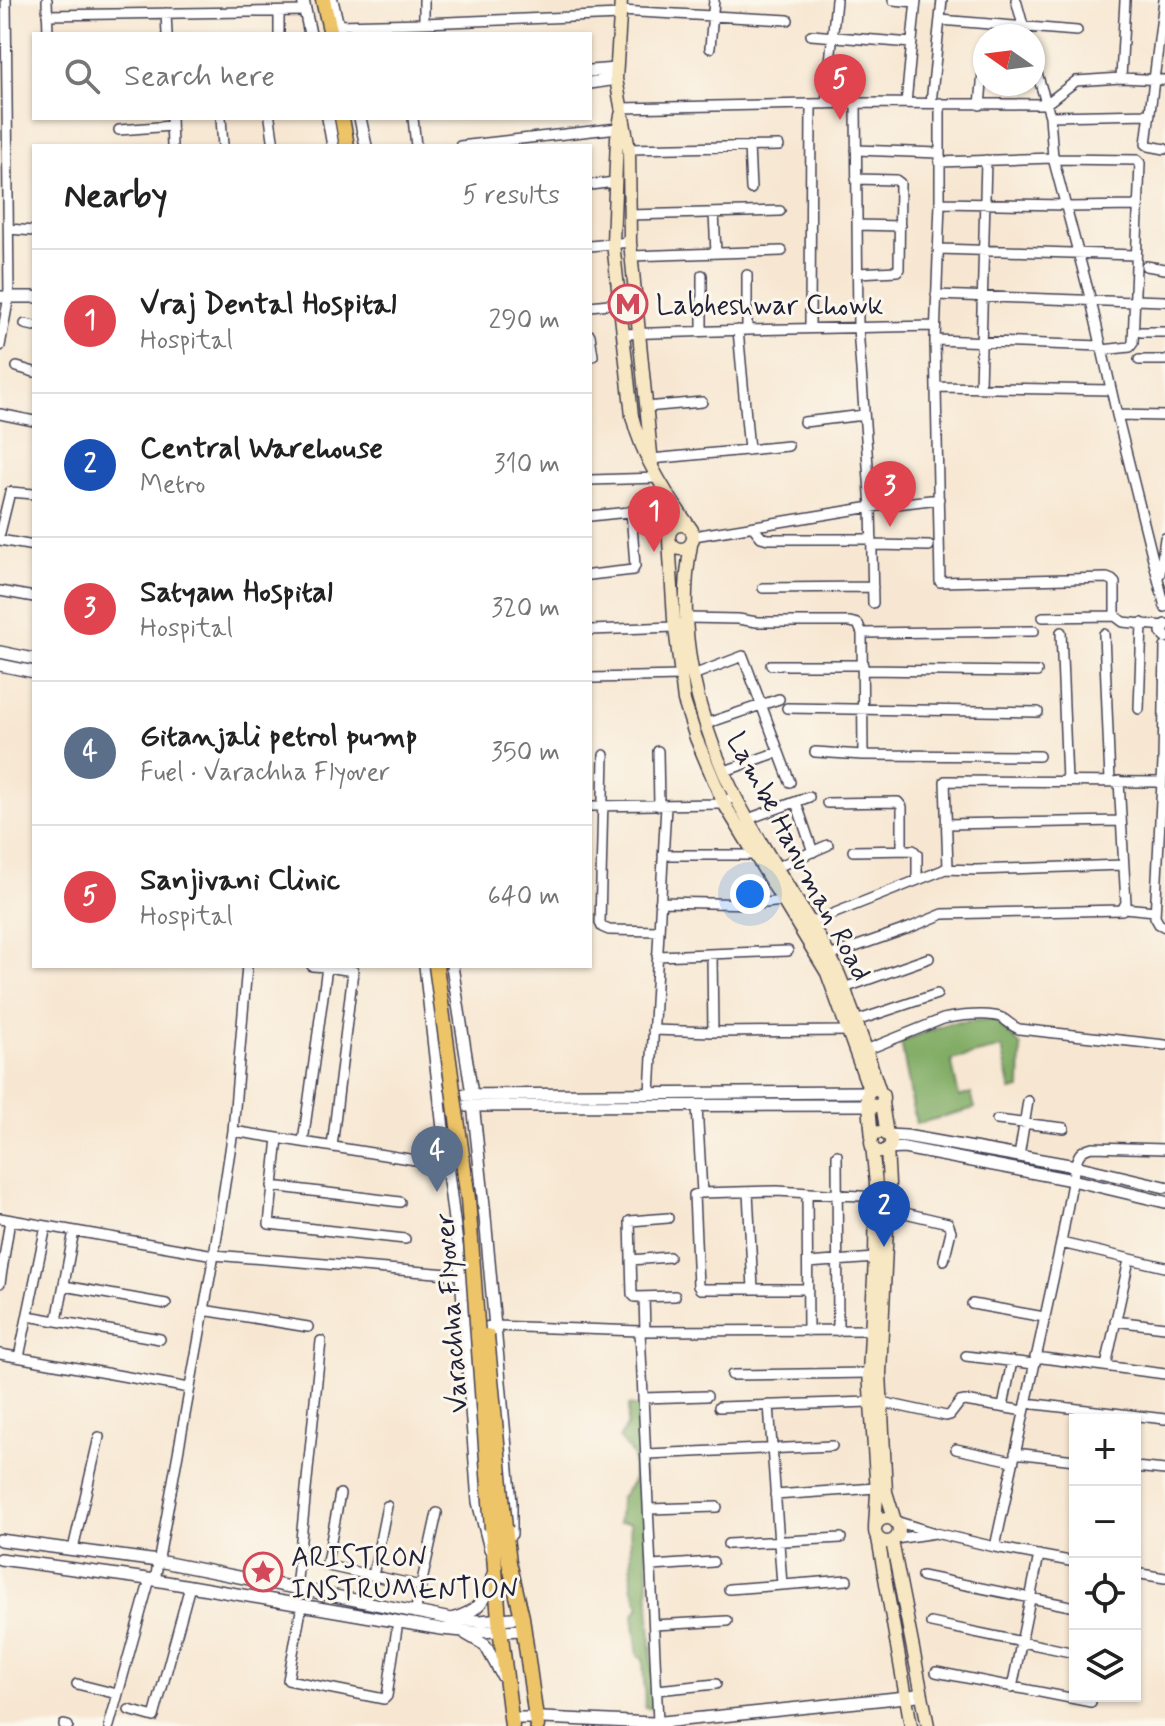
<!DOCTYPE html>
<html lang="en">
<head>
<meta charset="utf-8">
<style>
	:root { --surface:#fff; --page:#f2f2f2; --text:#222; --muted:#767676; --line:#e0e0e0; --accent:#d93025 }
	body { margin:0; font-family:Mynerve,sans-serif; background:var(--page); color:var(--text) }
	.controls { position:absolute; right:24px; bottom:24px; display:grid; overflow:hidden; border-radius:0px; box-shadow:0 2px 6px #0004 }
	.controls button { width:72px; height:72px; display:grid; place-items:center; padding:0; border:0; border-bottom:2px solid var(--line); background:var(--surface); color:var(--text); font:40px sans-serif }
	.compass { position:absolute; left:973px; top:24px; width:72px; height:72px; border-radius:50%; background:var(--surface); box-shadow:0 2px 6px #0004; rotate:284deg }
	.you { position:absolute; left:750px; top:894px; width:28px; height:28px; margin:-20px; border:6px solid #fff; border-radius:50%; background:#1a73e8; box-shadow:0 0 0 12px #1a73e833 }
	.badge { display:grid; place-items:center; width:52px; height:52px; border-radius:50%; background:var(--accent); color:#fff; font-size:26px; font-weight:700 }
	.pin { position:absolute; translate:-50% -66px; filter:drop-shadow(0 2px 4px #0008) }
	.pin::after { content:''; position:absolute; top:42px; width:28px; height:24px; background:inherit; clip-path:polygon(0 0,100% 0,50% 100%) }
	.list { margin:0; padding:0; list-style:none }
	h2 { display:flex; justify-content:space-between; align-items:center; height:104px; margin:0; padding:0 32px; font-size:34px }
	h2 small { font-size:26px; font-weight:400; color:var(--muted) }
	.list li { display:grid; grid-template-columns:52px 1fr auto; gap:24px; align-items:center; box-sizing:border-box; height:144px; padding:0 32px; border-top:2px solid var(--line) }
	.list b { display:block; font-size:30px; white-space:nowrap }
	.list p { margin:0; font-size:26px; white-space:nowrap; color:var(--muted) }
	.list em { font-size:26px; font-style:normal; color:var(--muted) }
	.icon { flex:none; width:44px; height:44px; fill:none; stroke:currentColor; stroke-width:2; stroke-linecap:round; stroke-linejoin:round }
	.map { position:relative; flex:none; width:1165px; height:1726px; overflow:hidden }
	.search { position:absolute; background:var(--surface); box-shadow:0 2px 6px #0004; left:32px; top:32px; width:560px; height:88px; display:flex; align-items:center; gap:20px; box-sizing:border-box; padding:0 28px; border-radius:0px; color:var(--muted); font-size:30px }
	.panel { position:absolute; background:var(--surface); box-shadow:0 2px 6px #0004; left:32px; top:144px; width:560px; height:824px; border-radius:0px }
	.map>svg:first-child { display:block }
	.forest { fill:#82ad66; stroke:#526850; stroke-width:2 }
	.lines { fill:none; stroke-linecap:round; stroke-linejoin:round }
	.minor-casing { stroke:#424052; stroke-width:12 }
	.tertiary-casing { stroke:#424052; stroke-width:14 }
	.secondary-casing { stroke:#424052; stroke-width:15 }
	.primary-casing { stroke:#424052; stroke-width:17 }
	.minor { stroke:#fff; stroke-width:9 }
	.tertiary { stroke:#fff; stroke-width:11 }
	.secondary { stroke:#f8e7c3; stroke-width:12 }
	.primary { stroke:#eec469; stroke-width:14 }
	.primary-bridge-casing { stroke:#424052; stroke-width:17; stroke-linecap:butt }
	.primary-bridge { stroke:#eec469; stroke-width:14 }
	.labels { text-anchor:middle; stroke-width:6; stroke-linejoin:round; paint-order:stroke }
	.poi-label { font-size:28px; fill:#22223b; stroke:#fbf7ec; text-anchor:start }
	.street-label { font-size:28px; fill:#22223b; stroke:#fbf7ec }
</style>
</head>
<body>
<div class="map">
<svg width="1165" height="1726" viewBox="0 0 1165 1726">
	<rect width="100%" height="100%" fill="#fbf7ec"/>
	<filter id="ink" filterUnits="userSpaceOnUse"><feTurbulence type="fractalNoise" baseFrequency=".0125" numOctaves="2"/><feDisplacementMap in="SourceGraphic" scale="16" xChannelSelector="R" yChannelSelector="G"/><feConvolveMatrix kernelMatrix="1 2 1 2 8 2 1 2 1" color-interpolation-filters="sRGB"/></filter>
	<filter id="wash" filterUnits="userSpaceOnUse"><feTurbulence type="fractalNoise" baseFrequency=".006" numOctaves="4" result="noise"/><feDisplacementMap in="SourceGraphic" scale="32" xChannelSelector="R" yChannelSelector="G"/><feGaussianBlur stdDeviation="1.8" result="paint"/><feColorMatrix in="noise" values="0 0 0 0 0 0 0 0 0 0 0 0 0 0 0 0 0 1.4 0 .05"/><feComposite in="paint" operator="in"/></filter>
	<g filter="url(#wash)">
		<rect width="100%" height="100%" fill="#f7e7d2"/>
		<path class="forest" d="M993,1019L1021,1046L1020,1089L1011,1091L1002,1048L951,1060L959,1097L971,1093L975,1108L916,1124L901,1042L949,1023Z
			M629,1405L640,1407L654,1708H645L643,1658L638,1656L633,1615L640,1607L632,1587L630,1523H619L620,1498L633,1482V1456L619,1438L627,1426Z"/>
	</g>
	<g filter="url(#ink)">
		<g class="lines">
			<g class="minor-casing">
				<path id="minor" d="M47,0L48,34
					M893,0L916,2
					M1016,0L1026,36
					M1164,0L1146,144L1149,146L1165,149
					M620,11L788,20
					M166,13L167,34
					M47,15L306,11
					M940,20L1077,31
					M424,23V0
					M338,25L424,23L620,15
					M279,34V12
					M811,35L912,43
					M710,48L714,0
					M1033,60L1050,116L1053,158L1091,301L1117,415L1165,607
					M1121,78L1125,0
					M856,103L858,328L871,507L873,603
					M906,103L916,0
					M931,103L942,0
					M940,103V203L935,340L940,582L1107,578L1112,580L1115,583V616L1123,622L1164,626
					M826,104L836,0
					M980,105L985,51
					M622,108L856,103L1046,104L1076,81L1121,78L1165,80
					M1050,116L1150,114
					M171,118L172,146
					M221,118L223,146
					M270,118L274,146
					M413,118L416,146
					M119,130L171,126
					M460,146L618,128
					M749,146L751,189
					M629,149L779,146
					M856,150L939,153
					M1054,159L1137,160L1140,163L1133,343L1130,347L1102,350
					M939,162L1053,158
					M856,179L896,180L900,183L899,269L897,271L857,273
					M590,185L615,182
					M940,203L1066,205
					M1067,207L1138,206
					M714,213L716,253
					M629,215L780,211
					M857,225L900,226
					M9,229L34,231
					M590,246L630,242
					M939,249L1135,255
					M631,256L782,251
					M1146,266L1165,269
					M702,275V331
					M936,295L1134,302
					M1134,300L1165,301
					M590,306L618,303
					M25,324L34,326
					M810,328L811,104
					M738,330L749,450
					M747,330V275
					M1141,332H1165
					M622,334L747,330L935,326
					M590,335L593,356
					M935,340L1101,346
					M0,346L9,296L6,0
					M1139,360H1165
					M17,367L34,372
					M936,387L1111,390
					M980,387L986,160
					M646,407L702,402
					M0,414L34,421
					M1117,415L1165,416
					M804,422L864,415
					M651,459L788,446
					M590,480L659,478
					M590,516L667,508
					M753,527L761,537L768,539H872
					M0,533L10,492L34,494
					M694,536L871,507L939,499
					M0,540L34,546
					M872,545L929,546
					M1160,574L1165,538
					M590,575L633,570L635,566L631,511
					M763,588L873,587
					M0,591L34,597
					M1043,617L1115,616
					M687,618L738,619L757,622H850L858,624L862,633L863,755
					M590,630L675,627
					M1061,632L1067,781
					M862,633L1034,631
					M1104,634L1110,781
					M1165,647L1163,762L1155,917L1159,924L1165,927
					M771,665H863
					M863,670L1037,672
					M693,675L743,656L790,782
					M590,678L681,676
					M787,708L1038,712
					M1139,709L1142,623
					M705,724L779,699
					M658,751L659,806
					M815,752L863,755L1039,756
					M604,755L600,923L602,927L609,930L659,931
					M725,771L778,752
					M796,802L813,852
					M827,803L898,802L902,807V850
					M590,806L720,804L735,796
					M748,819L809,797
					M946,824L1121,821
					M853,851L913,850L917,854V880
					M663,855H755
					M777,867L828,845
					M944,869L976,870L1123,865
					M660,902L757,904L782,901
					M1124,908L1155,911
					M810,923L948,868L945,781L1161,782
					M712,954L713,1032
					M657,956L788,951
					M829,956L909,928L943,914L1122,910L1126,903L1119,781
					M327,967L353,971L332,1147
					M844,988L929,958
					M856,1021L937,994
					M653,1030L713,1032L852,1031
					M866,1050L943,1019C956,1016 990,1012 1002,1018C1009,1022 1011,1026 1019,1029L1165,1045
					M650,1093L666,806
					M697,1106L702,1193
					M997,1120L1064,1128
					M233,1131L447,1165
					M278,1138L269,1224L405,1239
					M303,1142L327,967L312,966
					M837,1155L838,1331
					M1019,1156L1028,1101
					M272,1186L400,1202
					M748,1192L753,1289
					M807,1193L808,1331
					M888,1209L948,1223L951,1231L944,1260
					M0,1218L214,1255L461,1275
					M668,1218L630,1221L632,1294L635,1297L675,1296
					M1061,1243L1165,1267
					M631,1260L669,1257
					M808,1263L875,1258
					M0,1283L10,1220
					M64,1286L166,1304
					M808,1289H700L698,1286L694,1195L700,1193L777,1191L876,1197
					M644,1297L645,1331
					M972,1304L1044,1317
					M203,1310L308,1327
					M28,1316L160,1339
					M57,1321L74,1231
					M1115,1321L1165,1327
					M473,1328L494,1326L640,1331L874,1330
					M640,1331L658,1722
					M0,1354L189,1388
					M966,1356L1034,1364
					M19,1357L46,1226
					M1035,1357L1165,1374
					M1106,1366L1129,1260
					M732,1375L869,1373
					M643,1398L707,1396
					M881,1402L946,1416L950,1415L960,1402L965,1401L1024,1411
					M1026,1403L1165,1419
					M769,1405L782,1585
					M719,1407L870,1402
					M1003,1407L1012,1361
					M956,1449L1013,1461
					M1015,1453L1075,1460
					M647,1454L832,1446
					M1135,1467L1165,1470
					M340,1494L327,1562L328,1566L421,1586
					M775,1495L876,1488
					M649,1509L717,1507
					M935,1533L995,1547L1075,1562
					M895,1539L935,1533L895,1521
					M728,1544L841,1538
					M995,1547L1061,1243L1075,1166C1078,1155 1080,1150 1092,1147L1165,1149
					M73,1549L99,1437
					M652,1566L713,1562
					M1135,1573L1165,1578
					M373,1576L387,1506
					M922,1576L1075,1607
					M155,1580L214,1255L233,1131L247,966
					M296,1589L321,1341
					M729,1589L847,1580
					M302,1605L288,1680L384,1699L387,1696L398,1621
					M415,1613L437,1513
					M931,1623L1075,1653
					M654,1625L727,1621
					M936,1672L1091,1702
					M77,1684L117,1694
					M1012,1688L1039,1555
					M657,1690L716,1684
					M129,1710L154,1717L190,1586
					M64,1725L68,1726
					M109,1726L150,1579"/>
			</g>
			<g class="tertiary-casing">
				<path id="tertiary" d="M303,0L310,34
					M332,0L340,34
					M590,71L616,69
					M590,83L616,79
					M328,118L333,146
					M360,118L366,146
					M0,297H34
					M1165,625L1162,632L1165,637
					M0,652L34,659
					M0,665L34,672
					M425,966L447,1165L461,1275L478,1502L490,1549
					M452,966L472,1094L484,1206L511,1503V1534
					M448,1095L870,1092
					M466,1106L869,1105
					M887,1135L906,1136L1075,1166L1165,1187
					M887,1149L904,1148L1072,1180L1165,1202
					M0,1540L158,1561L451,1619L480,1621L522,1617
					M0,1559L155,1580L441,1629L475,1632L524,1630
					M451,1619C479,1612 486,1600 493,1574
					M466,1634L485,1645L503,1677
					M511,1718H543L653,1723L906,1697L921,1694"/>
			</g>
			<g class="secondary-casing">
				<path id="secondary" d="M621,0L616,79L629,149L630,242L652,464
					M621,115L617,137L613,243L632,416C642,457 667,496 692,530
					M667,495L669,536
					M669 537a12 12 0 1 1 24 0a12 12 0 1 1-24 0Z
					M669,540L674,619L681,676L684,701L696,738L723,802L827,973L870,1092
					M691,545C675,632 697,720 736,798C766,856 805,909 835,966C841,978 846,992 850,1005C861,1034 871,1063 880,1092
					M867 1098a8 8 0 1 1 16 0a8 8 0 1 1-16 0Z
					M882,1103L887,1135
					M869,1105L872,1139
					M871 1142a10 10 0 1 1 20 0a10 10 0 1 1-20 0Z
					M872,1145L876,1184L875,1258L869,1373L877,1493L875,1527
					M887,1149L889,1183L880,1373L886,1492L895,1521
					M875 1530a12 12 0 1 1 24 0a12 12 0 1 1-24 0Z
					M878,1538L911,1726
					M892,1541L928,1726"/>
			</g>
			<g class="primary-casing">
				<path id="primary" d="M323,0L331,34
					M342,118L347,146
					M505,1528L509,1562L522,1617L537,1726
					M492,1529L499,1620L512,1726"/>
			</g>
			<use href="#minor" class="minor"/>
			<use href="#tertiary" class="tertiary"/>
			<use href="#secondary" class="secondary"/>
			<use href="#primary" class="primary"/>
			<g class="primary-bridge-casing">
				<path id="primary-bridge" d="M436,966L468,1199L492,1529
					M487,1336L505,1528"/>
			</g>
			<use href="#primary-bridge" class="primary-bridge"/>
		</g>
	</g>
	<defs>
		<g id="metro-ring" transform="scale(2)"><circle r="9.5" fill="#fbf7ec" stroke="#d1495b" stroke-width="1.5"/><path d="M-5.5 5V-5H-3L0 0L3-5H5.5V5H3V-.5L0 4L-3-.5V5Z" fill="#d1495b"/></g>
		<g id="sight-ring" transform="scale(2)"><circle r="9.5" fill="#fbf7ec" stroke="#d1495b" stroke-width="1.5"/><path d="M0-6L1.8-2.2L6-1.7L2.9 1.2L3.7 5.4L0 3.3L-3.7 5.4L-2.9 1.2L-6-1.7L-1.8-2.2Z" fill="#d1495b"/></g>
	</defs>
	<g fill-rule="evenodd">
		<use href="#metro-ring" x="628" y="304"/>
		<use href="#sight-ring" x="263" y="1572"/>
	</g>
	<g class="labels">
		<g class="poi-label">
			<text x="656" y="314">Labheshwar Chowk</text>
			<text x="291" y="1566">ARISTRON<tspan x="291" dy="32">INSTRUMENTION</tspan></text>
		</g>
		<g class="street-label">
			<text transform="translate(800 856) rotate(62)" y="10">Lambe Hanuman Road</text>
			<text transform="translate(450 1313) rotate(-94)" y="10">Varachha Flyover</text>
		</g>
	</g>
</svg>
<div class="controls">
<button>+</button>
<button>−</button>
<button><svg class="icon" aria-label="locate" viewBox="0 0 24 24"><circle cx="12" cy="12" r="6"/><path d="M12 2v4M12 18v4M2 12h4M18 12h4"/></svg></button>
<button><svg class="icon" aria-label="layers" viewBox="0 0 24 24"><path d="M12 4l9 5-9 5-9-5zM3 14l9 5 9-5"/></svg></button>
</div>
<svg class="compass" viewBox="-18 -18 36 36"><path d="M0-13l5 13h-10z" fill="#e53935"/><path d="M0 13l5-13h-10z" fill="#767676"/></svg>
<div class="you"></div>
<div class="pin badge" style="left:654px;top:552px;background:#e0444e">1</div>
<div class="pin badge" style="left:884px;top:1247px;background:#1a4fb4">2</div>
<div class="pin badge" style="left:890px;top:527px;background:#e0444e">3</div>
<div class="pin badge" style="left:437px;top:1192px;background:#5c6f8a">4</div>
<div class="pin badge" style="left:840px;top:120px;background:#e0444e">5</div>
<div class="search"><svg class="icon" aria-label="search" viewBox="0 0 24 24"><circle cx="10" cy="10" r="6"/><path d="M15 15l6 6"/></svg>Search here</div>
<section class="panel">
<h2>Nearby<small>5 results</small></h2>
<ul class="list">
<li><span class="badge" style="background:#e0444e">1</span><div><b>Vraj Dental Hospital</b><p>Hospital</p></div><em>290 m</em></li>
<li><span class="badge" style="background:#1a4fb4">2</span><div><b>Central Warehouse</b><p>Metro</p></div><em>310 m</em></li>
<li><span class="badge" style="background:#e0444e">3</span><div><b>Satyam Hospital</b><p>Hospital</p></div><em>320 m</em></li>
<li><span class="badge" style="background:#5c6f8a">4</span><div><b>Gitanjali petrol pump</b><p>Fuel · Varachha Flyover</p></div><em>350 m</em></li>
<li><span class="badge" style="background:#e0444e">5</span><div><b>Sanjivani Clinic</b><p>Hospital</p></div><em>640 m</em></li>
</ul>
</section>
</div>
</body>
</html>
